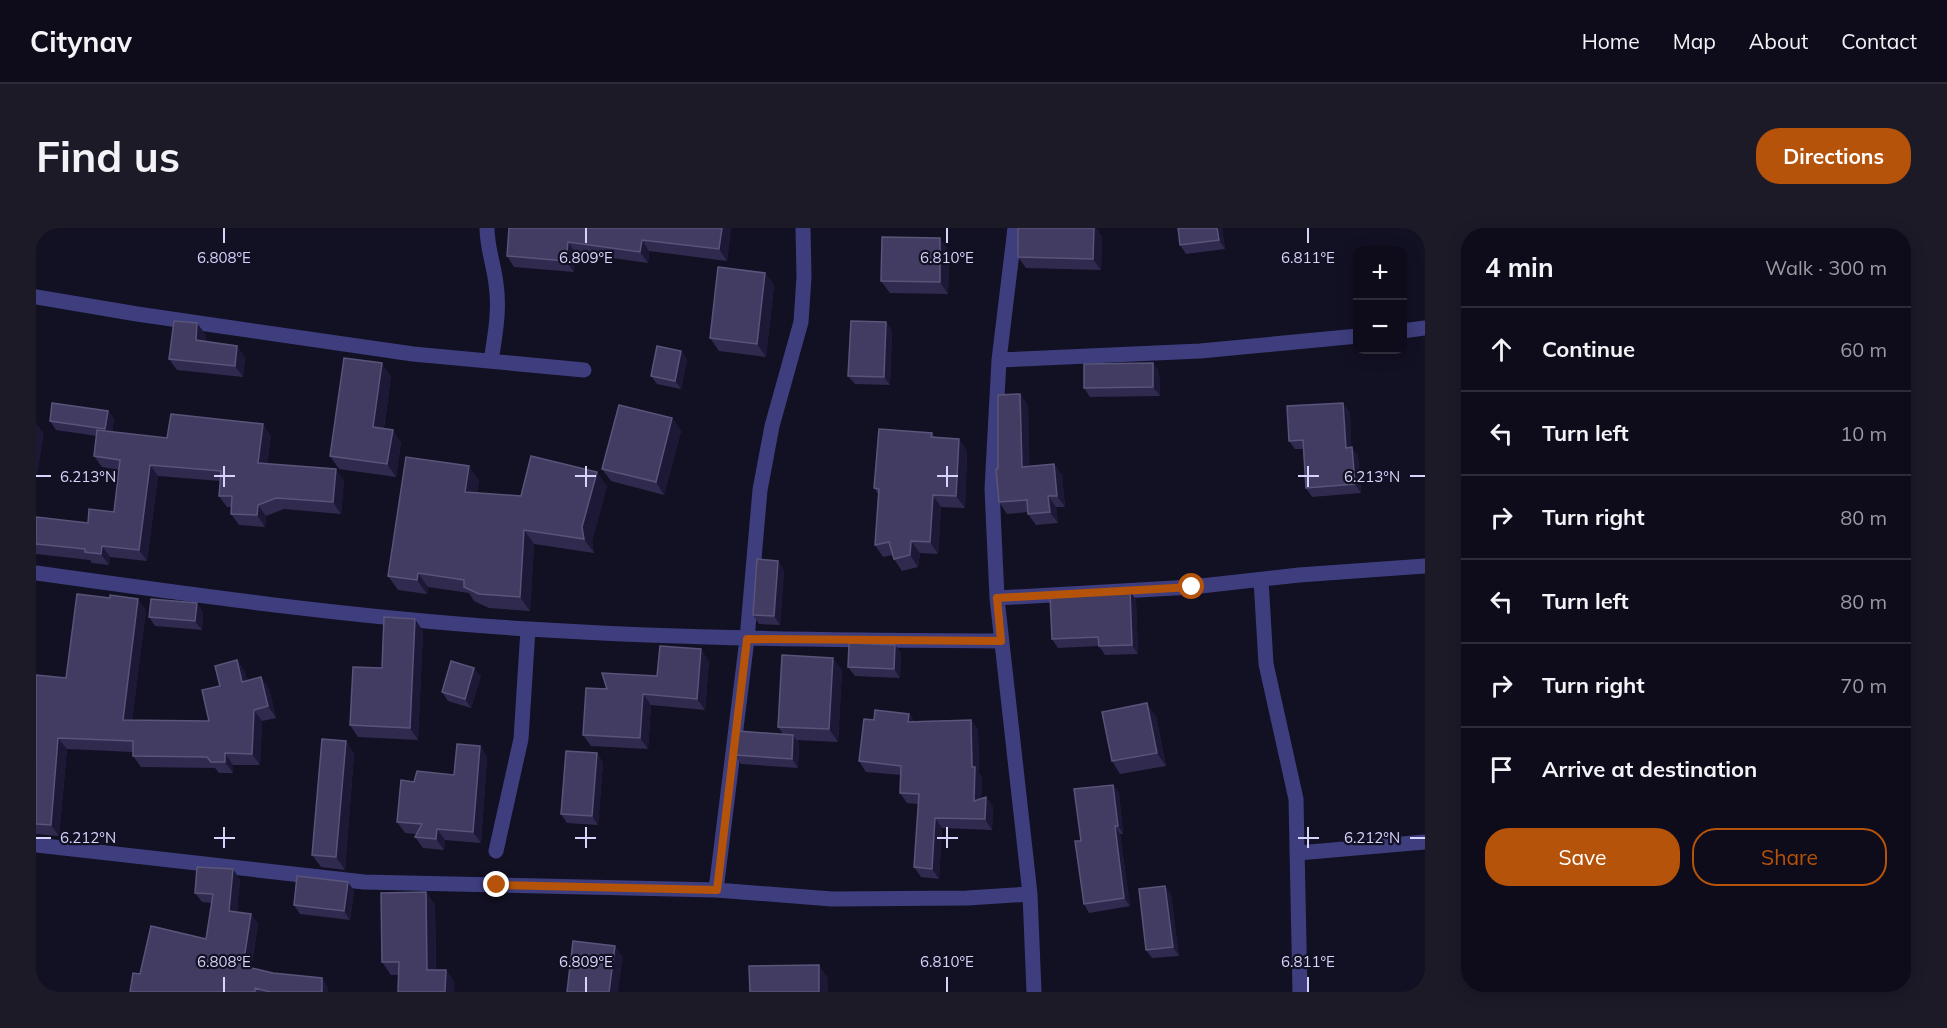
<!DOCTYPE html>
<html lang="en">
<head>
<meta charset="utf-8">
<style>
	:root { --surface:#0e0c1a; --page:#1c1a27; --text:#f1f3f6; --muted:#9b9ba2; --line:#2e2c39; --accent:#b45309 }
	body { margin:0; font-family:Mulish,sans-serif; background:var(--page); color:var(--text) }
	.controls { position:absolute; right:18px; top:18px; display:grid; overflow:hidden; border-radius:12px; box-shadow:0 3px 15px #0003 }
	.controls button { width:54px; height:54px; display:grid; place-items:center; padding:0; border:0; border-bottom:2px solid var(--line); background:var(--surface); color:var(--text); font:30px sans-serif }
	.stop { position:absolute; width:18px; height:18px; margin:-14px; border:4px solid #b45309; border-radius:50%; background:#fff }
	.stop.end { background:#b45309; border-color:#fff; box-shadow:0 2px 6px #0008 }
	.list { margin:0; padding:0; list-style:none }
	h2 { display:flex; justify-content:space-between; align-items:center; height:78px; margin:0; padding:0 24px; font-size:26px }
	h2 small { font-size:20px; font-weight:400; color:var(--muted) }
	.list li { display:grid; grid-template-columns:39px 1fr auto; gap:18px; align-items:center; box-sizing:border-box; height:84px; padding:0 24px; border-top:2px solid var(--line) }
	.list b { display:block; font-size:22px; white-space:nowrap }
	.list em { font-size:20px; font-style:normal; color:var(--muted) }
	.actions { display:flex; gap:12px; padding:18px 24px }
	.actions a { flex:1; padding:14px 0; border:2px solid var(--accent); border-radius:24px; text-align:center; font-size:21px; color:var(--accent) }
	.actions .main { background:var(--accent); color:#fff }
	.icon { flex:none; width:33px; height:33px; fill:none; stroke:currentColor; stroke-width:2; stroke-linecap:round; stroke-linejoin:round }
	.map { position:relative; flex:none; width:1389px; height:764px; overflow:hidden; border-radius:24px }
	header { display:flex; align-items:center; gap:36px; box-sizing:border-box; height:84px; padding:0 30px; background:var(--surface); border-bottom:2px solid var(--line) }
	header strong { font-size:28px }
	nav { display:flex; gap:33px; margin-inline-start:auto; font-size:21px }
	.intro { display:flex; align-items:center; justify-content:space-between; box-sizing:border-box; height:144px; padding:0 36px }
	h1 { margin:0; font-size:42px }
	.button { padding:15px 27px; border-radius:24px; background:var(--accent); color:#fff; font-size:21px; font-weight:700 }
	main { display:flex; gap:36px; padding:0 36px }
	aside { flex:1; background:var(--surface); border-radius:24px; box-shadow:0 3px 15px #0003 }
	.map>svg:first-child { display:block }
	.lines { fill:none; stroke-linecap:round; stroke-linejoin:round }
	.minor { stroke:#3e3e7e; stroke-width:15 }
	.wall { fill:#302a4f }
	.shaded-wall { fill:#1c1836 }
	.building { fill:#423c62; stroke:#59547a; stroke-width:1.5 }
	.route { stroke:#b45309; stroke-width:8 }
	.ticks { fill:none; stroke:#d7d4fc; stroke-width:2 }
	.ticks-label { font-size:15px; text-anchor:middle; fill:#d7d4fc; stroke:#121023; stroke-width:4.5; stroke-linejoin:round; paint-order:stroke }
</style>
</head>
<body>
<header>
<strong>Citynav</strong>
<nav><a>Home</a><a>Map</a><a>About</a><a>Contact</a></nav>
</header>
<div class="intro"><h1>Find us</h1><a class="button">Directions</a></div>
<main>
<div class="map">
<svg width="1389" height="764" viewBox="0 0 1389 764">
	<rect width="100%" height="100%" fill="#121023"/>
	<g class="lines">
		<path class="minor" d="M451,0C451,20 458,37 460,56C464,81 459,108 455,133
			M979,0L963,132L956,261L961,370L994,666L998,764
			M0,69L101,86L377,126L548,142
			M1366,103L1389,100
			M963,132L1164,123L1322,108
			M0,345C164,368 328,391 493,401C650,411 807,412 965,413
			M1225,352L1230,436L1260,571L1264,764
			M961,370L1156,359L1263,347L1389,338
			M0,617L328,654L680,662L796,671L931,670L994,666
			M460,623L485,511L492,401
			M1262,625L1389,614
			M680,662L711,411L724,262L736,198L765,94L768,49L767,0"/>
	</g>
	<path class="wall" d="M473,0H695L691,33L613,23L612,35L540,25L538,44L478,39L471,28Z
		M982,0H1060L1066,9L1065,42L990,40L982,29Z
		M1142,0H1186L1189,21L1150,26L1144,17Z
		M913,23L912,66L854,65L845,53Z
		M729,45L738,57L730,129L683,123L674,110Z
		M850,94L856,103L854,157L819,156L812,148Z
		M170,107L169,113L201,118L209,130L207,149L141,142L133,131Z
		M645,123L651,131L645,161L621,156L615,148Z
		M1117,135L1123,144L1124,168L1054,169L1048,160Z
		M355,148L348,200L365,214L360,249L303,241L294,228Z
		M984,166L992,178L993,238L1018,236L1026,247L1029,279H1020L1022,295L1000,297L992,286V284L971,286L963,274L962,241Z
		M72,183L78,191L76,204L131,210L235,208L231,236L308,252L305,286L248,281L230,288L229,299L203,297L195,286V279H191L183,268L184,253L122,248L111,333L74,329L73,337L56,335L54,332L0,326V289L52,295L78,284L83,242L66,239L58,228L61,208L20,202L14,193Z
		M1314,184L1315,219L1322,228L1325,265L1276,269L1270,260L1267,221H1259L1253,213Z
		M636,190L645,203L628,267L575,253L566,241Z
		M896,205L899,210L923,211L931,223L929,280L905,279L902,326L884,325L882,339L866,343L858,331L857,327L847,329L839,317L842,266L838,260Z
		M443,252L441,265L485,268L571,258L556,313L558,325L498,316L494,383L453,380L438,373L433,365L392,359L391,366L362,362L352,348Z
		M748,342L744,397L723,396L717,387Z
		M1094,363L1100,372L1102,426L1069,427L1063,418L1022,420L1016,411Z
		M74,370L110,382L96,492L173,493L184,458L201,432L209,444L211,452L225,449L233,461L240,490L226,493L224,537H197V545H183L179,540L105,539L97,528V524L31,521L23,608L0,606V447L30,450Z
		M167,384L166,402L119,398L113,389Z
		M387,403L382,512L322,509L314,497L346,440Z
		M859,417L865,425L864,450L819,448L812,439Z
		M673,433L669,482L615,477L612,521L555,518L547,507L571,461Z
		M806,442L802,514L761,512L763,516L762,540L705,536L699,527L747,506L742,499Z
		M445,448L435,480L412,473L406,464Z
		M873,486L878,493L935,492L942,502L943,545L946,549L945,571L950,569L957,579L956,602L906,600L903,651L885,649L878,639L882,576L871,575L864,565L865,547L830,544L823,533L838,492Z
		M1120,488L1130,538L1084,546L1076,533Z
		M310,513L318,526L309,642L285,639L276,627Z
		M444,518L451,529L445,615L409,612L408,622L387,620L379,609L380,606L369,605L361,594L378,554L418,547Z
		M567,534L562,597L531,595L525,586Z
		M1077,557L1083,565L1087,606H1084L1094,678L1053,685L1048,676Z
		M204,651L201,684L215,686L222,696L215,740L237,745L286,750L292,760V764H94L104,746L170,711L176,675L166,674L159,665Z
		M312,654L318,663L314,692L264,686L258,677Z
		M1129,658L1135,667L1143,728L1116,730L1110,722Z
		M390,664L399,677L400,742H410L419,755L363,747H355L346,734Z"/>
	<path class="shaded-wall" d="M686,0H695L691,33L683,21Z
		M1058,0H1060L1066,9L1065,42L1057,31Z
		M1181,0H1186L1189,21L1183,12Z
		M904,10L913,23L912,66L904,54Z
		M606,12L613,23L612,35L604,24Z
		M532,14L540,25L538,44L530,33Z
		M729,45L738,57L730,129L721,116Z
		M850,94L856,103L854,157L848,149Z
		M161,95L170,107L168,124L160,112Z
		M201,118L209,130L207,149L199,138Z
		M645,123L651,131L645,161L639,153Z
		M346,135L355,148L346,212L337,199Z
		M1117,135L1123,144L1124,168L1117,159Z
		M984,166L992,178L994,250L986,239Z
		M1307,175L1314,184L1316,228L1310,220Z
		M72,183L78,191L75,210L69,201Z
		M636,190L645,203L628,267L620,254Z
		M0,195L8,206L0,253Z
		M227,196L235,208L230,246L222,235Z
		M357,202L365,214L360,249L351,236Z
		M923,211L931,223L929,280L920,268Z
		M1316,219L1322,228L1325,265L1319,256Z
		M1018,236L1026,247L1029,279L1021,268Z
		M114,237L122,248L111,333L103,322Z
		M433,238L443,252L439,278L429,264Z
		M300,241L308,252L305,286L297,274Z
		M561,244L571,258L556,313L558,325L548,311L546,299Z
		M897,267L905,279L902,326L894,314Z
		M1012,268L1020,279L1022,295L1014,284Z
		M222,277L230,288L229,299L221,287Z
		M488,302L498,316L494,383L484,369Z
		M875,313L884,325L882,339L874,327Z
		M66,318L74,329L73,337L65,326Z
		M742,333L748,342L744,397L738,388Z
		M382,345L392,359L391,366L381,352Z
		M1094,363L1100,372L1102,426L1096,417Z
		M102,371L110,382L95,503L87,492Z
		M161,375L167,384L166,402L159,393Z
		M379,391L387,403L382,512L374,500Z
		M859,417L865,425L864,450L858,441Z
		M665,421L673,433L669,482L661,471Z
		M797,430L806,442L802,514L793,501Z
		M201,432L209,444L214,465L206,454Z
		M438,440L445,448L435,480L429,471Z
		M225,449L233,461L240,490L232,478Z
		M607,466L615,477L612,521L604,510Z
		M1111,475L1120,488L1130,538L1121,525Z
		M218,482L226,493L224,537L216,526Z
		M873,486L880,496L872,494Z
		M935,492L942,502L943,545L946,549L945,583L938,573Z
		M757,507L763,516L762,540L756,531Z
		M22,510L31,521L23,608L15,597Z
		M310,513L318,526L309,642L300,629Z
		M444,518L451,529L445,615L437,604Z
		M189,525L197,537V545L189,534Z
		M561,525L567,534L562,597L556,588Z
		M1077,557L1083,565L1087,606L1082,598Z
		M950,569L957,579L956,602L949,591Z
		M899,590L906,600L903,651L896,641Z
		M1079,598L1084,606L1094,678L1088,670Z
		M401,601L409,612L408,622L400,611Z
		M197,641L204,651L200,692L193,683Z
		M312,654L318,663L314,692L308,683Z
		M1129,658L1135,667L1143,728L1137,719Z
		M390,664L399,677L400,755L391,742Z
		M215,686L222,696L213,748L207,738Z
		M579,718L587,729L582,764H573Z
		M783,737L792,750V764H783Z
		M410,742L419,755L418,764H409Z
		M286,750L292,760V764H286Z"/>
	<path class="building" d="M473,0H686L683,21L606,12L604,24L532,14L530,33L471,28Z
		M982,0H1058L1057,31L982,29Z
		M1142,0H1181L1183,12L1144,17Z
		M846,9L904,10V54L845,53Z
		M682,39L729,45L721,116L674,110Z
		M138,93L161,95L160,112L201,118L199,138L133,131Z
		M815,93L850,94L848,149L812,148Z
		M621,118L645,123L639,153L615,148Z
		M308,130L346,135L337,199L357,202L351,236L294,228Z
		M1117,135V159L1048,160V136Z
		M984,166L986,239L1018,236L1021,268H1012L1014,284L992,286L991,272L963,274L960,241H962V167Z
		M16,175L72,183L69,201L14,193Z
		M1307,175L1310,220L1316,219L1319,256L1270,260L1267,212L1253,213L1251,178Z
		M583,177L636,190L620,254L566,241Z
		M135,186L227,196L222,235L300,241L297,274L240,270L222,277L221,287L195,286L196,268H183L185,243L114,237L103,322L66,318L65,326L49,324V321L0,316V289L52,295L53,281L78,284L84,232L58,228L61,202L131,210Z
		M843,201L896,205L895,209L923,211L920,268L897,267L894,314L875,313L874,327L858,331L853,314L839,317L843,261L838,260Z
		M495,228L561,244L546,299L548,311L488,302L484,369L443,366L428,359V352L382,345L381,352L352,348L370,229L433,238L429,264L485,268Z
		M721,331L742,333L738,388L717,387Z
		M1094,363L1096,417L1063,418L1062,409L1016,411L1014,368Z
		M41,366L74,370V367L102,371L87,492L173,493L166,462L184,458L179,438L201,432L206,454L225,449L232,478L218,482L216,526L189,525V534H175L171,529L97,528V513L22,510L15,597L0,596V447L30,450Z
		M115,371L161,375L159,393L113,389Z
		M348,389L379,391L374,500L314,497L317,439L346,440Z
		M813,415L859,417L858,441L812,439Z
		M624,418L665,421L661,471L607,466L604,510L547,507L550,460L571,461L566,445L621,448Z
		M746,427L797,430L793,501L742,499Z
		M415,433L438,440L429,471L406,464Z
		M1111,475L1121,525L1076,533L1066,484Z
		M839,482L873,486L872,494L935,492L936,539H939L938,573L950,569L949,591L899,590L896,641L878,639L883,566L864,565L865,538L823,533L828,491L838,492Z
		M702,503L757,507L756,531L699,527Z
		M286,511L310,513L300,629L276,627Z
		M421,516L444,518L437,604L401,601L400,611L379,609L386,596L361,594L365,552L378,554L381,543L418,547Z
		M530,523L561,525L556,588L525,586Z
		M1077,557L1082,598H1079L1088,670L1048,676L1039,613H1045L1038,561Z
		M161,639L197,641L193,683L215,686L207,738L237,745L286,750V764H234L219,760V764H94L97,745L104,746L115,698L170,711L177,666L159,665Z
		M261,648L312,654L308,683L258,677Z
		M1129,658L1137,719L1110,722L1103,661Z
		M390,664L391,742H410L409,764H362L363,734H346L345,665Z
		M537,713L579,718L573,764H531Z
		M783,737V764H714L713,738Z"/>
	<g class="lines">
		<path class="route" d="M461,657L681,662L711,411L965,413L961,370L1156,359"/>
	</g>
	<path class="ticks" d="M188,0V15M550,0V15M911,0V15M1272,0V15M188,238V259M550,238V259M911,238V259M1272,238V259M0,248H15M178,248H199M539,248H560M901,248H922M1262,248H1283M1374,248H1389M188,599V620M550,599V620M911,599V620M1272,599V620M0,610H15M178,610H199M539,610H560M901,610H922M1262,610H1283M1374,610H1389M188,749V764M550,749V764M911,749V764M1272,749V764"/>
	<g class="ticks-label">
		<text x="188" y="35">6.808°E</text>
		<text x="550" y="35">6.809°E</text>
		<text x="911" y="35">6.810°E</text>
		<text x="1272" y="35">6.811°E</text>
		<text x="52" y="254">6.213°N</text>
		<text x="1336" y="254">6.213°N</text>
		<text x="52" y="615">6.212°N</text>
		<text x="1336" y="615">6.212°N</text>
		<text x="188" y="739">6.808°E</text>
		<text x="550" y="739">6.809°E</text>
		<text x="911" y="739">6.810°E</text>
		<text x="1272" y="739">6.811°E</text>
	</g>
</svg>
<div class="controls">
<button>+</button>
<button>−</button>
</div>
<div class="stop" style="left:1156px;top:359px"></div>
<div class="stop end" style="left:461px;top:657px"></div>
</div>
<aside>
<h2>4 min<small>Walk · 300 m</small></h2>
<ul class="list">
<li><svg class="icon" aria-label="ahead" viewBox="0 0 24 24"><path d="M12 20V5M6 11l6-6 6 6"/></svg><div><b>Continue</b></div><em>60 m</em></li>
<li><svg class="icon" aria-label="left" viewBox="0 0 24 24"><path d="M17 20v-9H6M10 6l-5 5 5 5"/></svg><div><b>Turn left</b></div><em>10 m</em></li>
<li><svg class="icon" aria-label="right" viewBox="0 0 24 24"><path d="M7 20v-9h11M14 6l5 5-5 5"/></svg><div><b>Turn right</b></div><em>80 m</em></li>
<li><svg class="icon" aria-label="left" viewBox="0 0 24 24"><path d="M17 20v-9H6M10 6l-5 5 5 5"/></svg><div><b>Turn left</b></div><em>80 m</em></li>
<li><svg class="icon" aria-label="right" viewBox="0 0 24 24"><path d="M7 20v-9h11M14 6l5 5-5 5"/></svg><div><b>Turn right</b></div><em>70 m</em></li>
<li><svg class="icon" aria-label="arrive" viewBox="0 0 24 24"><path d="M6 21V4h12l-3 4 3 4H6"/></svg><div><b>Arrive at destination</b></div></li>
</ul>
<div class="actions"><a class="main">Save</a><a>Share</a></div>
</aside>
</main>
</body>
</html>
